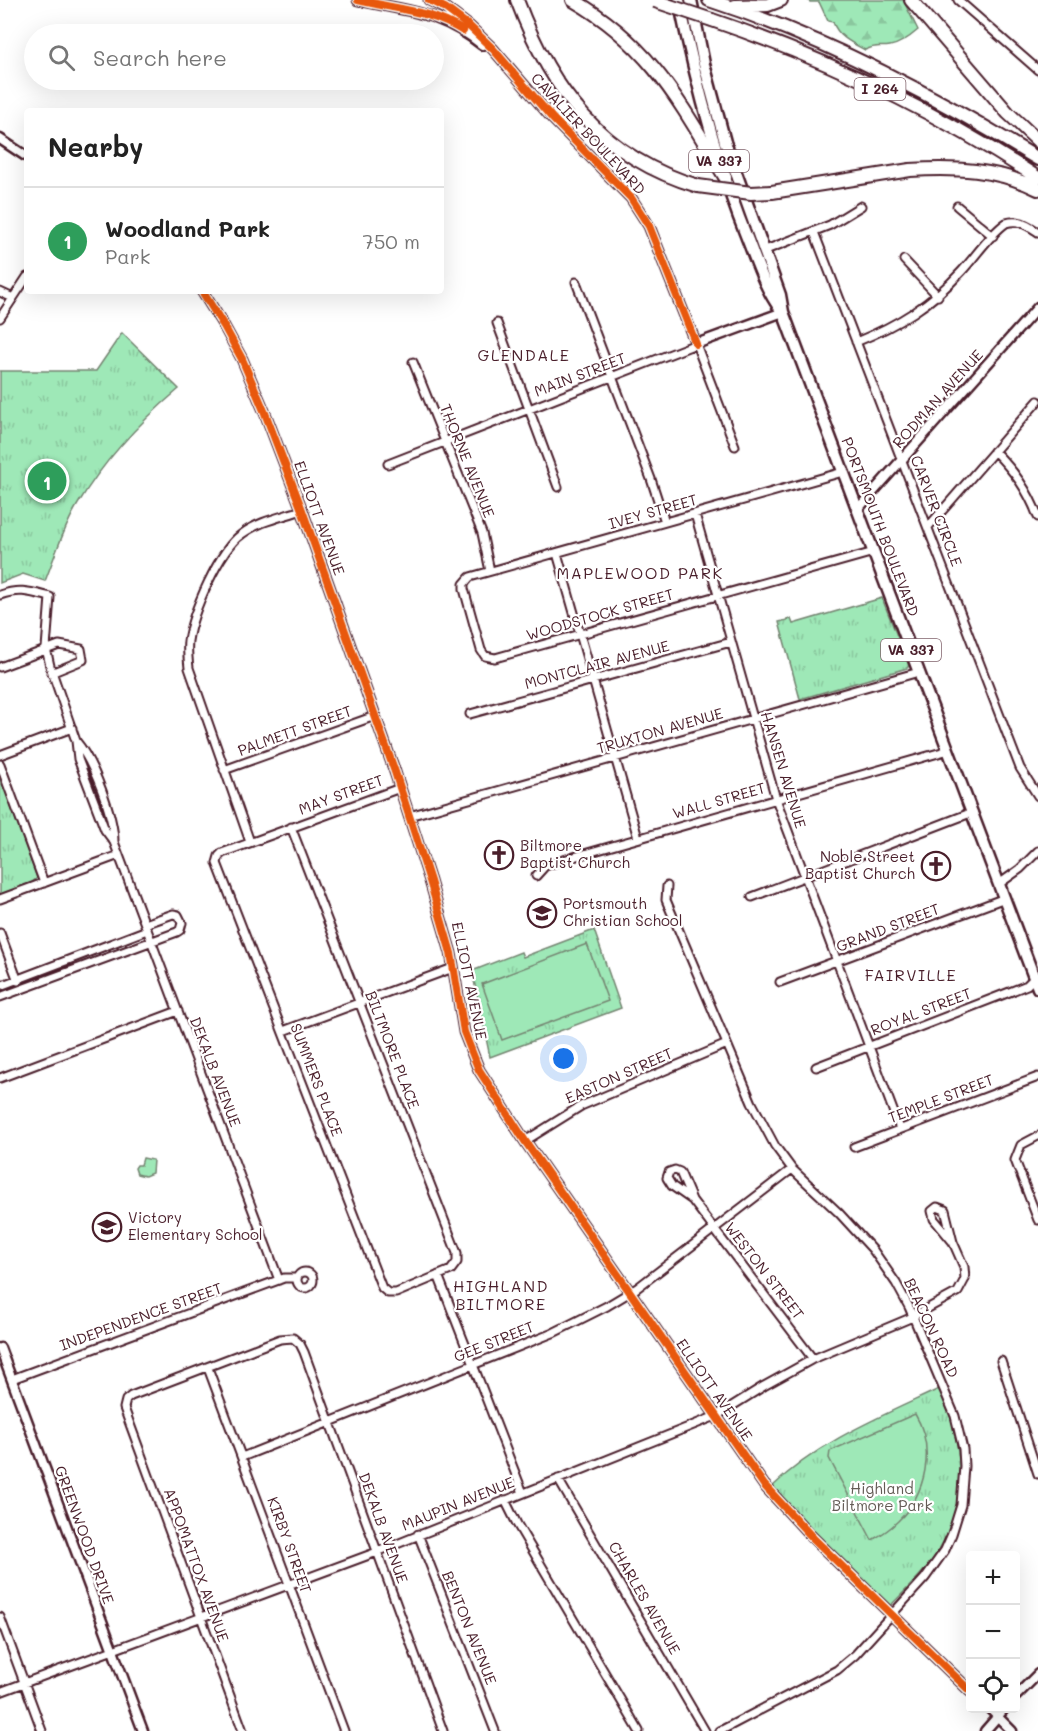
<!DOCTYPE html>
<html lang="en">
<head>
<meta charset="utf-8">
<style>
	:root { --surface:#fff; --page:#f6f6f6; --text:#222; --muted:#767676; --line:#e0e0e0; --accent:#d93025 }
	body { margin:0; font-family:Mali,sans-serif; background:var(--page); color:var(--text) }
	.controls { position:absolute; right:18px; bottom:18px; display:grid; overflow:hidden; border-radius:6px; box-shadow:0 6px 24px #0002 }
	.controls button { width:54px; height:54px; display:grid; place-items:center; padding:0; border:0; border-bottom:2px solid var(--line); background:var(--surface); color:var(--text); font:30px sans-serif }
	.you { position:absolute; left:564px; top:1059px; width:21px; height:21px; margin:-15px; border:4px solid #fff; border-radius:50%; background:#1a73e8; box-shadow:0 0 0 9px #1a73e833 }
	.badge { display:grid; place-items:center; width:39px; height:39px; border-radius:50%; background:var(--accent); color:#fff; font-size:20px; font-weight:700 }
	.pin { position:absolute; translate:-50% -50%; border:3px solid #fff; box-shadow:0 2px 6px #0006 }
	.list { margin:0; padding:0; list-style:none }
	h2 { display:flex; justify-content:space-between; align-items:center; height:78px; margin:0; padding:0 24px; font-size:26px }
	h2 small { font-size:20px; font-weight:400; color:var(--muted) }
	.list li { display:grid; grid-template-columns:39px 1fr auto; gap:18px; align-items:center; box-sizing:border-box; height:108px; padding:0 24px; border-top:2px solid var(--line) }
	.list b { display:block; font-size:22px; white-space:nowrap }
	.list p { margin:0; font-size:20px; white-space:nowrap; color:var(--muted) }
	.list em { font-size:20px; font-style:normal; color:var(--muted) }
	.icon { flex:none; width:33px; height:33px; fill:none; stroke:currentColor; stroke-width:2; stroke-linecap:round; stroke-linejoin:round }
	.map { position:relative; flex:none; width:1038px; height:1731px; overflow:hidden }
	.search { position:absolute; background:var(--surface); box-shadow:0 6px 24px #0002; left:24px; top:24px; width:420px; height:66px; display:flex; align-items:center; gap:15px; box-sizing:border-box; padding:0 21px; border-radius:33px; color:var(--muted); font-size:22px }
	.panel { position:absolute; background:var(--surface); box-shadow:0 6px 24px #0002; left:24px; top:108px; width:420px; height:186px; border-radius:6px }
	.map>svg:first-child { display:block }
	.grass { fill:url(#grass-tufts); stroke:#748471; stroke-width:1.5 }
	.forest { fill:url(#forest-firs); stroke:#748471; stroke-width:1.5 }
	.garden { fill:#9ee8b7; stroke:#748471; stroke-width:1.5 }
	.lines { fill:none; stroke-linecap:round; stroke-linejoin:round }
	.minor-casing { stroke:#4a1f2b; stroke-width:11 }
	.tertiary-casing { stroke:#4a1f2b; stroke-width:13 }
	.primary-casing { stroke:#4a1f2b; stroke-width:15 }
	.motorway-casing { stroke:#4a1f2b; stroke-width:16 }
	.minor { stroke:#fff; stroke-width:7 }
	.tertiary { stroke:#fff; stroke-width:8 }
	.primary { stroke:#fff; stroke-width:10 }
	.motorway { stroke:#fff; stroke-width:12 }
	.motorway-bridge-casing { stroke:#4a1f2b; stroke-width:16; stroke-linecap:butt }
	.motorway-bridge { stroke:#fff; stroke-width:12 }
	.cycleway-casing { stroke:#fff; stroke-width:11 }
	.cycleway { stroke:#e8590c; stroke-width:8 }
	.labels { text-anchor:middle; stroke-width:4.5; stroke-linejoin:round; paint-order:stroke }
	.shield { fill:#fff; stroke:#80626b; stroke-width:1.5 }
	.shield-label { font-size:14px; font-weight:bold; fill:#4a1f2b }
	.street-label { font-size:15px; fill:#4a1f2b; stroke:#fff }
	.poi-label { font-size:15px; fill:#4a1f2b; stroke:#fff; text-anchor:start }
	.park-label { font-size:15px; fill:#635b55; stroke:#fff }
	.neighbourhood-label { font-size:16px; letter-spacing:1.5px; fill:#4a1f2b; stroke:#fff }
</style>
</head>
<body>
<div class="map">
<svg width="1038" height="1731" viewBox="0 0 1038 1731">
	<defs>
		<pattern id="grass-tufts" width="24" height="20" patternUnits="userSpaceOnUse" patternTransform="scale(1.5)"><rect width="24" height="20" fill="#9ee8b7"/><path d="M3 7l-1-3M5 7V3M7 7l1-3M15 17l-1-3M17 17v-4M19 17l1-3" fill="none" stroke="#8ac79e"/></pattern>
		<pattern id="forest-firs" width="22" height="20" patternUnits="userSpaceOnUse" patternTransform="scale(1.5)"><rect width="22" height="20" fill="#9ee8b7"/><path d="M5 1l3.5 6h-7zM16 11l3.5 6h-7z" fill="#8ac79e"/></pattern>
	</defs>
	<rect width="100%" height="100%" fill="#fff"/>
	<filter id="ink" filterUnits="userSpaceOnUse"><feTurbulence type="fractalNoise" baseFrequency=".0167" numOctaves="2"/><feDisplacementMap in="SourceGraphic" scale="12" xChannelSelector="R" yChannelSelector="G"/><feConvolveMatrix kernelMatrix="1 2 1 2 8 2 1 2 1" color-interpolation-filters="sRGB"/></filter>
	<g filter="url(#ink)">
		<path class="grass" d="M122,333L179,389C140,422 104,460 78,504C64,526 55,556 45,581L23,574L0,583V371H96Z
			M882,598L909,666L907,668L800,699L779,622L791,619L793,624Z
			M0,776L37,878L31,883L0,895Z
			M594,930L621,1008L490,1057L472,971L521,952L523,957Z
			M143,1158L153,1160L152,1173L145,1176L137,1174L135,1168L137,1165H141Z
			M941,1388C964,1447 971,1508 930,1563C918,1579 903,1593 889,1607L816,1535L772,1487C819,1441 882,1416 941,1388Z"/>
		<path class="forest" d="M808,0H903L918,30C910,37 901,44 890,46C879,48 878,44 865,50C852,43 838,37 833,22L828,21L819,2H810Z"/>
		<path class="garden" d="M587,944L608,1001L502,1040L482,984Z
			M915,1414C936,1449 926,1494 898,1521C890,1529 881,1535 872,1540L829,1458L830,1451Z"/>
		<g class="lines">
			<g class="minor-casing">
				<path id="minor" d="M958,0L1038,70
					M957,206L993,236
					M814,232L1020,768L1038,796
					M763,251L830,225L861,206
					M904,260L938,296
					M576,282L651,479L665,522
					M0,292L13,298
					M0,318L27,277
					M497,323L558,487
					M856,342C898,325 932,304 962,271C976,256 989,235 1006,223C1019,219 1027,225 1038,232
					M413,362L482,533L490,571
					M994,451C1014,471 1028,490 1038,517
					M388,464L696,344L735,446
					M843,472L470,577L464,584V589L481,650L485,656L495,658L874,552
					M695,514L776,799L900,1129
					M928,527L1038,401
					M557,553L638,838
					M0,595C20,588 30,592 50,597L46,648L50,666L76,741L78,759L105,830L114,842C114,816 93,761 76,741
					M0,667L59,645L81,649L83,660L51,673
					M470,714L731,642
					M0,755L72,728
					M0,764L44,883
					M224,770L375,716
					M409,816L919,672
					M291,827L457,1253V1262L451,1270L396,1293H388L382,1288L217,863L219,856L222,853L400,788
					M114,842L279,1280
					M250,842L189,668C188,659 187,650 188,641C192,613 219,550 242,534C259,521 282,517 302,510
					M536,876L545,866L570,858L949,750
					M999,884L1020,869L1038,851
					M667,886L666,900L752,1103L775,1146L792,1169L839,1213L873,1250L896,1283L909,1307L955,1416L963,1449L964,1466L961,1505L952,1534L945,1550L925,1578L855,1655L837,1670L720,1731
					M752,897L973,812
					M0,899L119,855
					M0,933L18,981
					M780,982L1005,898
					M0,986L147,930
					M0,997L177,932L180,930L182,923L178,915L173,914L145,924
					M283,1031L453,968
					M816,1067L1007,993L1027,985L1036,976
					M0,1078L178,1011
					M1038,1136L1021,1145L1015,1160L1038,1220
					M525,1141L581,1106L727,1044
					M854,1147L1038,1077
					M692,1200L680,1172L675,1170L669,1172L667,1178L672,1186L692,1200L813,1359
					M297 1280a8 8 0 1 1 16 0a8 8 0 1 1-16 0Z
					M438,1275L523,1493
					M1001,1361L1038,1474
					M208,1368L344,1731
					M12,1379L284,1278H297
					M242,1457L553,1333L607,1306L637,1288L792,1169
					M558,1479L705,1731
					M505,1500L517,1524L639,1731
					M418,1534L495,1731
					M0,1617L42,1731
					M0,1692L377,1552L716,1416L764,1386L813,1359L908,1319L958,1292L965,1279L964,1267L953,1242L934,1219L932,1211L937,1207L945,1210L953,1242
					M243,1731L124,1408L126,1400L131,1396L280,1339L293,1338L300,1344L304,1352L443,1731"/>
			</g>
			<g class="tertiary-casing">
				<path id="tertiary" d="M358,0C408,12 439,10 482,45
					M429,0L445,8L469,26L493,49L553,119L631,198L649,226L696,344L783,312
					M0,139L27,157
					M202,291L224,326L242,359L265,413L302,510L395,772L430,881L451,953L464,1032L479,1070L525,1141L764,1485L813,1538L970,1691
					M857,510L1038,307
					M0,1348L143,1731
					M1016,1696L1038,1674
					M989,1708L1012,1731
					M985,1731L1005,1708"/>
			</g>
			<g class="primary-casing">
				<path id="primary" d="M679,0C696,83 717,165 749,243C758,266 766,290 781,310
					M691,0L704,64L725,142L780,295L783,312L1038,988"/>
			</g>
			<g class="motorway-casing">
				<path id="motorway" d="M517,0C551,91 602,158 698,186
					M573,0C651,45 680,103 725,177
					M709,0C823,37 936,96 1038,159
					M911,0L1008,113L1038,141
					M735,6L768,5L781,0
					M712,20C827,59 937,112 1038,178
					M772,192L910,170C954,167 998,169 1038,189"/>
			</g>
			<use href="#minor" class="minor"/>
			<use href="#tertiary" class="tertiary"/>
			<use href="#primary" class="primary"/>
			<use href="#motorway" class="motorway"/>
			<g class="motorway-bridge-casing">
				<path id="motorway-bridge" d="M655,1L712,20
					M698,186L751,193L772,192"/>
			</g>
			<use href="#motorway-bridge" class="motorway-bridge"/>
			<g class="cycleway-casing">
				<path id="cycleway" d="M358,0C394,9 431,10 463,31
					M429,0L445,8L469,26L493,49L553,119L631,198L649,226L696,344
					M202,291L224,326L242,359L265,413L302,510L395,772L430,881L451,953L464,1032L479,1070L525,1141L764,1485L813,1538L970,1691"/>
			</g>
			<use href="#cycleway" class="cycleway"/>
		</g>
	</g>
	<defs>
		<g id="church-ring" transform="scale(1.5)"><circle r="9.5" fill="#fff" stroke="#4a1f2b" stroke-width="1.5"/><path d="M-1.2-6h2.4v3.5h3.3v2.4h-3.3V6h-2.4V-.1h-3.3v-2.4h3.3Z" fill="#4a1f2b"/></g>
		<g id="school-ring" transform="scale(1.5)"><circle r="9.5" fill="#fff" stroke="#4a1f2b" stroke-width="1.5"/><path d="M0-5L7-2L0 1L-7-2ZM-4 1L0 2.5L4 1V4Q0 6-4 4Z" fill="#4a1f2b"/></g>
	</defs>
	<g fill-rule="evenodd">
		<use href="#church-ring" x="499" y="855"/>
		<use href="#church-ring" x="936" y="866"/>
		<use href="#school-ring" x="542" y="913"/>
		<use href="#school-ring" x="107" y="1227"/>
	</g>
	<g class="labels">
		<g class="shield">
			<rect x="854.5" y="78" width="51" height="22" rx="4.5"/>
			<rect x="689" y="150" width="60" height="22" rx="4.5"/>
			<rect x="881" y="639" width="60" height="22" rx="4.5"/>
		</g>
		<g class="shield-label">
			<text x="880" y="94">I 264</text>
			<text x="719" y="166">VA 337</text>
			<text x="911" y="655">VA 337</text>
		</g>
		<g class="street-label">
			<text transform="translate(588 134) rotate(47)" y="5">CAVALIER BOULEVARD</text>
			<text transform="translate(580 375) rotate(-21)" y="5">MAIN STREET</text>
			<text transform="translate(938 399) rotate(-48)" y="5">RODMAN AVENUE</text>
			<text transform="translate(467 461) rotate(68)" y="5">THORNE AVENUE</text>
			<text transform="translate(936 511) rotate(69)" y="5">CARVER CIRCLE</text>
			<text transform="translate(653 512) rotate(-16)" y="5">IVEY STREET</text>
			<text transform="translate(319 518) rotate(70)" y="5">ELLIOTT AVENUE</text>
			<text transform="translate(880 527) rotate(69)" y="5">PORTSMOUTH BOULEVARD</text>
			<text transform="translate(600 615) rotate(-16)" y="5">WOODSTOCK STREET</text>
			<text transform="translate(597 665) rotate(-15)" y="5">MONTCLAIR AVENUE</text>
			<text transform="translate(295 731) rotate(-20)" y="5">PALMETT STREET</text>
			<text transform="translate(660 731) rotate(-16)" y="5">TRUXTON AVENUE</text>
			<text transform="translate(783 770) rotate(73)" y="5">HANSEN AVENUE</text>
			<text transform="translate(341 795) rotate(-20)" y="5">MAY STREET</text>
			<text transform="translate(719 801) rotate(-16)" y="5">WALL STREET</text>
			<text transform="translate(888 928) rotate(-21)" y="5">GRAND STREET</text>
			<text transform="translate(469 981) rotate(78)" y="5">ELLIOTT AVENUE</text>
			<text transform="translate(921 1012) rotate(-21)" y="5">ROYAL STREET</text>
			<text transform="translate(392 1050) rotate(69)" y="5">BILTMORE PLACE</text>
			<text transform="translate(215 1072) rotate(69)" y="5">DEKALB AVENUE</text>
			<text transform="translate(619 1076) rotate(-24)" y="5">EASTON STREET</text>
			<text transform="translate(316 1080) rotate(69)" y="5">SUMMERS PLACE</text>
			<text transform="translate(941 1099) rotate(-21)" y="5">TEMPLE STREET</text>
			<text transform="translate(764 1271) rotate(52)" y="5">WESTON STREET</text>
			<text transform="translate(141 1317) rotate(-20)" y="5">INDEPENDENCE STREET</text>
			<text transform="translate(931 1328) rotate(65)" y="5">BEACON ROAD</text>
			<text transform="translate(494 1342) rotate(-22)" y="5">GEE STREET</text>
			<text transform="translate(714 1390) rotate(55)" y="5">ELLIOTT AVENUE</text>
			<text transform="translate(458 1504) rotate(-22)" y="5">MAUPIN AVENUE</text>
			<text transform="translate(383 1528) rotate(70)" y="5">DEKALB AVENUE</text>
			<text transform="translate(84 1535) rotate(70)" y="5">GREENWOOD DRIVE</text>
			<text transform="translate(289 1545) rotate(70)" y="5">KIRBY STREET</text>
			<text transform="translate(196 1565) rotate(70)" y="5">APPOMATTOX AVENUE</text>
			<text transform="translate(644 1598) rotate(60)" y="5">CHARLES AVENUE</text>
			<text transform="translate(469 1628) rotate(68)" y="5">BENTON AVENUE</text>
		</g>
		<g class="poi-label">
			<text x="520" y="851">Biltmore<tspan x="520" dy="17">Baptist Church</tspan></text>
			<text x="915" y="862" text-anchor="end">Noble Street<tspan x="915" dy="17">Baptist Church</tspan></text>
			<text x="563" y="909">Portsmouth<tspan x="563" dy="17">Christian School</tspan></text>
			<text x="128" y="1223">Victory<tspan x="128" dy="17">Elementary School</tspan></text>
		</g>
		<g class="park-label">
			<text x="882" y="1494">Highland<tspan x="882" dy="17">Biltmore Park</tspan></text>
		</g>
		<g class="neighbourhood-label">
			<text x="524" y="361">GLENDALE</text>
			<text x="640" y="579">MAPLEWOOD PARK</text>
			<text x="911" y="981">FAIRVILLE</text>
			<text x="501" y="1292">HIGHLAND<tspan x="501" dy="18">BILTMORE</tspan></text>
		</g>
	</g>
</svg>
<div class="controls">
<button>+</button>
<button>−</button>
<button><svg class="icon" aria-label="locate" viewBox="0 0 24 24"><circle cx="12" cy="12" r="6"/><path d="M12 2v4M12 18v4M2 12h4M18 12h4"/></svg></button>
</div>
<div class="you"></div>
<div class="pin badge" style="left:47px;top:481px;background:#2e9e5b">1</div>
<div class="search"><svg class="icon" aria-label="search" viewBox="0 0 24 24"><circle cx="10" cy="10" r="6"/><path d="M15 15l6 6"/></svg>Search here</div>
<section class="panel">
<h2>Nearby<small></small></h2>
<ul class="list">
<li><span class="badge" style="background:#2e9e5b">1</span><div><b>Woodland Park</b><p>Park</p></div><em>750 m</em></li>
</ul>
</section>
</div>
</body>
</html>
